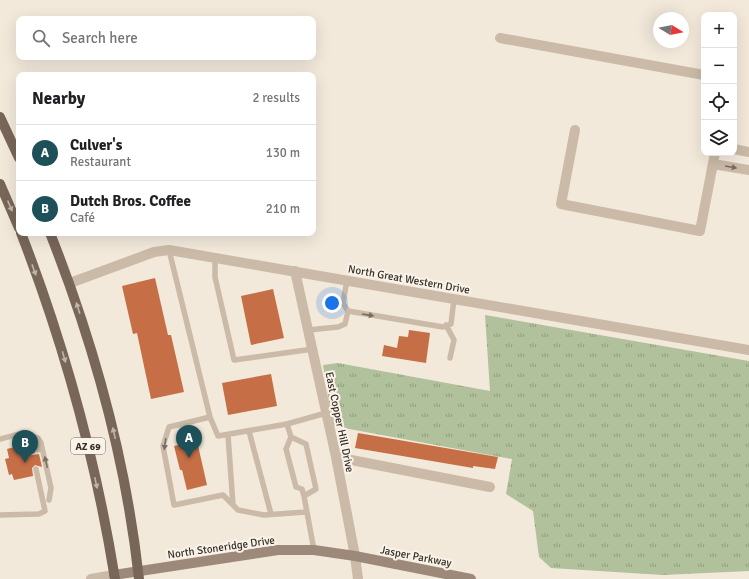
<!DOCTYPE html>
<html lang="en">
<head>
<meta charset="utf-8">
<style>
	:root { --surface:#fff; --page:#f6f6f6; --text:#202124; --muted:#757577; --line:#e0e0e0; --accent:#1d5058 }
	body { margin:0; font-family:Signika,sans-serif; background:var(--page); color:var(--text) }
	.controls { position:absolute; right:12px; top:12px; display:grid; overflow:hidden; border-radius:8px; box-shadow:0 4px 16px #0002 }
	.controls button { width:36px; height:36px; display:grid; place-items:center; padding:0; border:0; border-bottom:1px solid var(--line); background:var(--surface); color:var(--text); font:20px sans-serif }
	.compass { position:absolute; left:653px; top:12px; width:36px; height:36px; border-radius:50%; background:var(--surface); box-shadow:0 4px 16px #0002; rotate:100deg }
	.you { position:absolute; left:332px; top:303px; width:14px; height:14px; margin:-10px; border:3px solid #fff; border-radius:50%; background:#1a73e8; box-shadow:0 0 0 6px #1a73e833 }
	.badge { display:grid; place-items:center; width:26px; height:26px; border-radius:50%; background:var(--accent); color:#fff; font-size:13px; font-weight:700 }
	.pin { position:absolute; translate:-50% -33px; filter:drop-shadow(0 1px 2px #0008) }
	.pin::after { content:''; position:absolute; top:21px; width:14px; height:12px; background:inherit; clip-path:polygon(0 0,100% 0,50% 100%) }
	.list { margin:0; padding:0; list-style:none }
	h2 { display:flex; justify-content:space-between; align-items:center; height:52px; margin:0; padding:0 16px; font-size:17px }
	h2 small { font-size:13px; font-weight:400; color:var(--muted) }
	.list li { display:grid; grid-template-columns:26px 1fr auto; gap:12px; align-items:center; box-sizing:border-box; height:56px; padding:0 16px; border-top:1px solid var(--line) }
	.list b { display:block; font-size:15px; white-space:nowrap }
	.list p { margin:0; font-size:13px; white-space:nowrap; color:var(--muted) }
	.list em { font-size:13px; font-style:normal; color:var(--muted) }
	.icon { flex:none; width:22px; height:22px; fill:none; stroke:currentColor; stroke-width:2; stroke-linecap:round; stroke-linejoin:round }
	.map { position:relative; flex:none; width:749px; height:579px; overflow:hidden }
	.search { position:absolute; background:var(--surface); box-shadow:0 4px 16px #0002; left:16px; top:16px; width:300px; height:44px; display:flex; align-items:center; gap:10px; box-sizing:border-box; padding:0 14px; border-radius:8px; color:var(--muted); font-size:15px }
	.panel { position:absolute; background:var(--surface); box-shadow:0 4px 16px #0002; left:16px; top:72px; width:300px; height:164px; border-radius:8px }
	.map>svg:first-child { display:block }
	.grass { fill:url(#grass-tufts) }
	.building { fill:#c66e45 }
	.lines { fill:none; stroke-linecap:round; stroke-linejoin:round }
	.service { stroke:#cabaa7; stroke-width:5.5 }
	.minor { stroke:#cabaa7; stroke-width:10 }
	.tertiary { stroke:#cabaa7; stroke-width:10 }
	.secondary { stroke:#9d8979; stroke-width:10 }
	.primary { stroke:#786659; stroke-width:10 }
	.oneway { fill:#796c61 }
	.oneway2 { fill:#bfb4a8 }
	.labels { text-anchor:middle; stroke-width:4; stroke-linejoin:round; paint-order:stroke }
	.shield { fill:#f9f3e8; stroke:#706862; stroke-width:1 }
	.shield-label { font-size:10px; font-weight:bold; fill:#362d28 }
	.street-label { font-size:11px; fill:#362d28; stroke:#f9f3e8 }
</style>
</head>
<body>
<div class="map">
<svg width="749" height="579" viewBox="0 0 749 579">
	<defs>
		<pattern id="grass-tufts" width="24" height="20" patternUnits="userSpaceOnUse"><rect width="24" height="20" fill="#b1c19b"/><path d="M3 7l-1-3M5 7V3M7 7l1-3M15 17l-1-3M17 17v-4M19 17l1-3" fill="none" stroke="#919d7e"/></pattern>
	</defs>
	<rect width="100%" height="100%" fill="#f2e9db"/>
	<path class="grass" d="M485,315L749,361V571L663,575L551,568L539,557L533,511L506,494L512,459L333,426L323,365L338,363L490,391Z"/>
	<path class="building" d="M155,278L168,335H171L184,392L151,399L137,333L133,334L122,286Z
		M273,289L284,338L251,345L241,296Z
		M409,330L430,333L426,363L382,356L384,345L397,348L399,336L408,337Z
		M271,374L277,406L228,415L222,383Z
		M358,433L498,457L495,469L473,466V468L355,448Z
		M197,441L207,485L187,490L182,470H180L174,446Z
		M26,444L28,453L32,455L39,454L42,467L35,465L32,468L33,476L14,480L12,474L9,475L5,459L9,458L7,449Z"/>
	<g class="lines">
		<path class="service" d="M169,250L210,417
			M215,258V277L234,360L313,349
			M347,280L343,303L348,311L443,327L451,324L454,299
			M446,325L454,340L450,358
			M308,330L338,327L345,324L348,311
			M287,424L218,436L210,417L169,427L163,446L174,505L223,495L238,510L264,515L306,512
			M249,431L271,514
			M228,435L233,505
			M30,436L33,451
			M291,437L286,449L296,487L302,489L304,496
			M33,438L36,441L38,450
			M0,439L23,433L38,438L41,443L51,488L49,500
			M0,515L39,514L45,511L36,469
			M314,550L304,496L316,489L306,444L291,437L287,424L326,413"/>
		<path class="minor" d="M500,38L704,75
			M575,130L561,204L700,231L715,153
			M734,149L749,152
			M713,164L749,170
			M295,271L336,457L355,556L358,579
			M70,283L154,252L169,250L749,350
			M336,457L490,487"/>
		<path class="tertiary" d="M91,579L114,575"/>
		<path class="secondary" d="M114,575L278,550H314L355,556L471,579"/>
		<path class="primary" d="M0,117L19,158
			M0,184L19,228
			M21,233C64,344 96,461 115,579
			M50,233C94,344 126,460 139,579"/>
	</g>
	<defs><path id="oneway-solid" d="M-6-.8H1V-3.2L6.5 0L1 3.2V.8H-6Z"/></defs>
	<g class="oneway">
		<use href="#oneway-solid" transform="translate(731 167) rotate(10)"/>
		<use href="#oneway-solid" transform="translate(368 315) rotate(9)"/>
		<use href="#oneway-solid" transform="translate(165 444) rotate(98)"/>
		<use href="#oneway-solid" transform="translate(46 462) rotate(-103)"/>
	</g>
	<g class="oneway2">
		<use href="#oneway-solid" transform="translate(10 206) rotate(67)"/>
		<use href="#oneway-solid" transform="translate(34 270) rotate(70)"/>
		<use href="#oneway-solid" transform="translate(78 308) rotate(-108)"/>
		<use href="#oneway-solid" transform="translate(64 357) rotate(74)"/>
		<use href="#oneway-solid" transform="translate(114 433) rotate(-103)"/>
		<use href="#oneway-solid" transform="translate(96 483) rotate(78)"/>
	</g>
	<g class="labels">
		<rect class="shield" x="71" y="438" width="34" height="16" rx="3"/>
		<g class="shield-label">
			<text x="88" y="450">AZ 69</text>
		</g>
		<g class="street-label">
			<text transform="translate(409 279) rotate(10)" y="4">North Great Western Drive</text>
			<text transform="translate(340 422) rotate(78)" y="4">East Copper Hill Drive</text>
			<text transform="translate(221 547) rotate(-8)" y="4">North Stoneridge Drive</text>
			<text transform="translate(416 556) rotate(11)" y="4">Jasper Parkway</text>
		</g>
	</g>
</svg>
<div class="controls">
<button>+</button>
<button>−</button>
<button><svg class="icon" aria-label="locate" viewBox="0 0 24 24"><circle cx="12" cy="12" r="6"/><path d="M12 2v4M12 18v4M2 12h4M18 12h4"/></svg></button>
<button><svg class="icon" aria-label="layers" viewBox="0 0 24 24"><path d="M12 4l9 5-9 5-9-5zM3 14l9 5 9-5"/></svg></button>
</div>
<svg class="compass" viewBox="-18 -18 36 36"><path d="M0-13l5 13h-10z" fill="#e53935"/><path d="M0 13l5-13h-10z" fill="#757577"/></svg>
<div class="you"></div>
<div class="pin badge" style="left:189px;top:458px">A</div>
<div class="pin badge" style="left:25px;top:463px">B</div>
<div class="search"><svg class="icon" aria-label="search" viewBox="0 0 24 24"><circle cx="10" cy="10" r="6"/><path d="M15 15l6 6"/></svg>Search here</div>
<section class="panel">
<h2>Nearby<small>2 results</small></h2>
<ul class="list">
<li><span class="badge">A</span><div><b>Culver's</b><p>Restaurant</p></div><em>130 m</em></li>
<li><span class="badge">B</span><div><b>Dutch Bros. Coffee</b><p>Café</p></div><em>210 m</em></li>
</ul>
</section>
</div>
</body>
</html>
